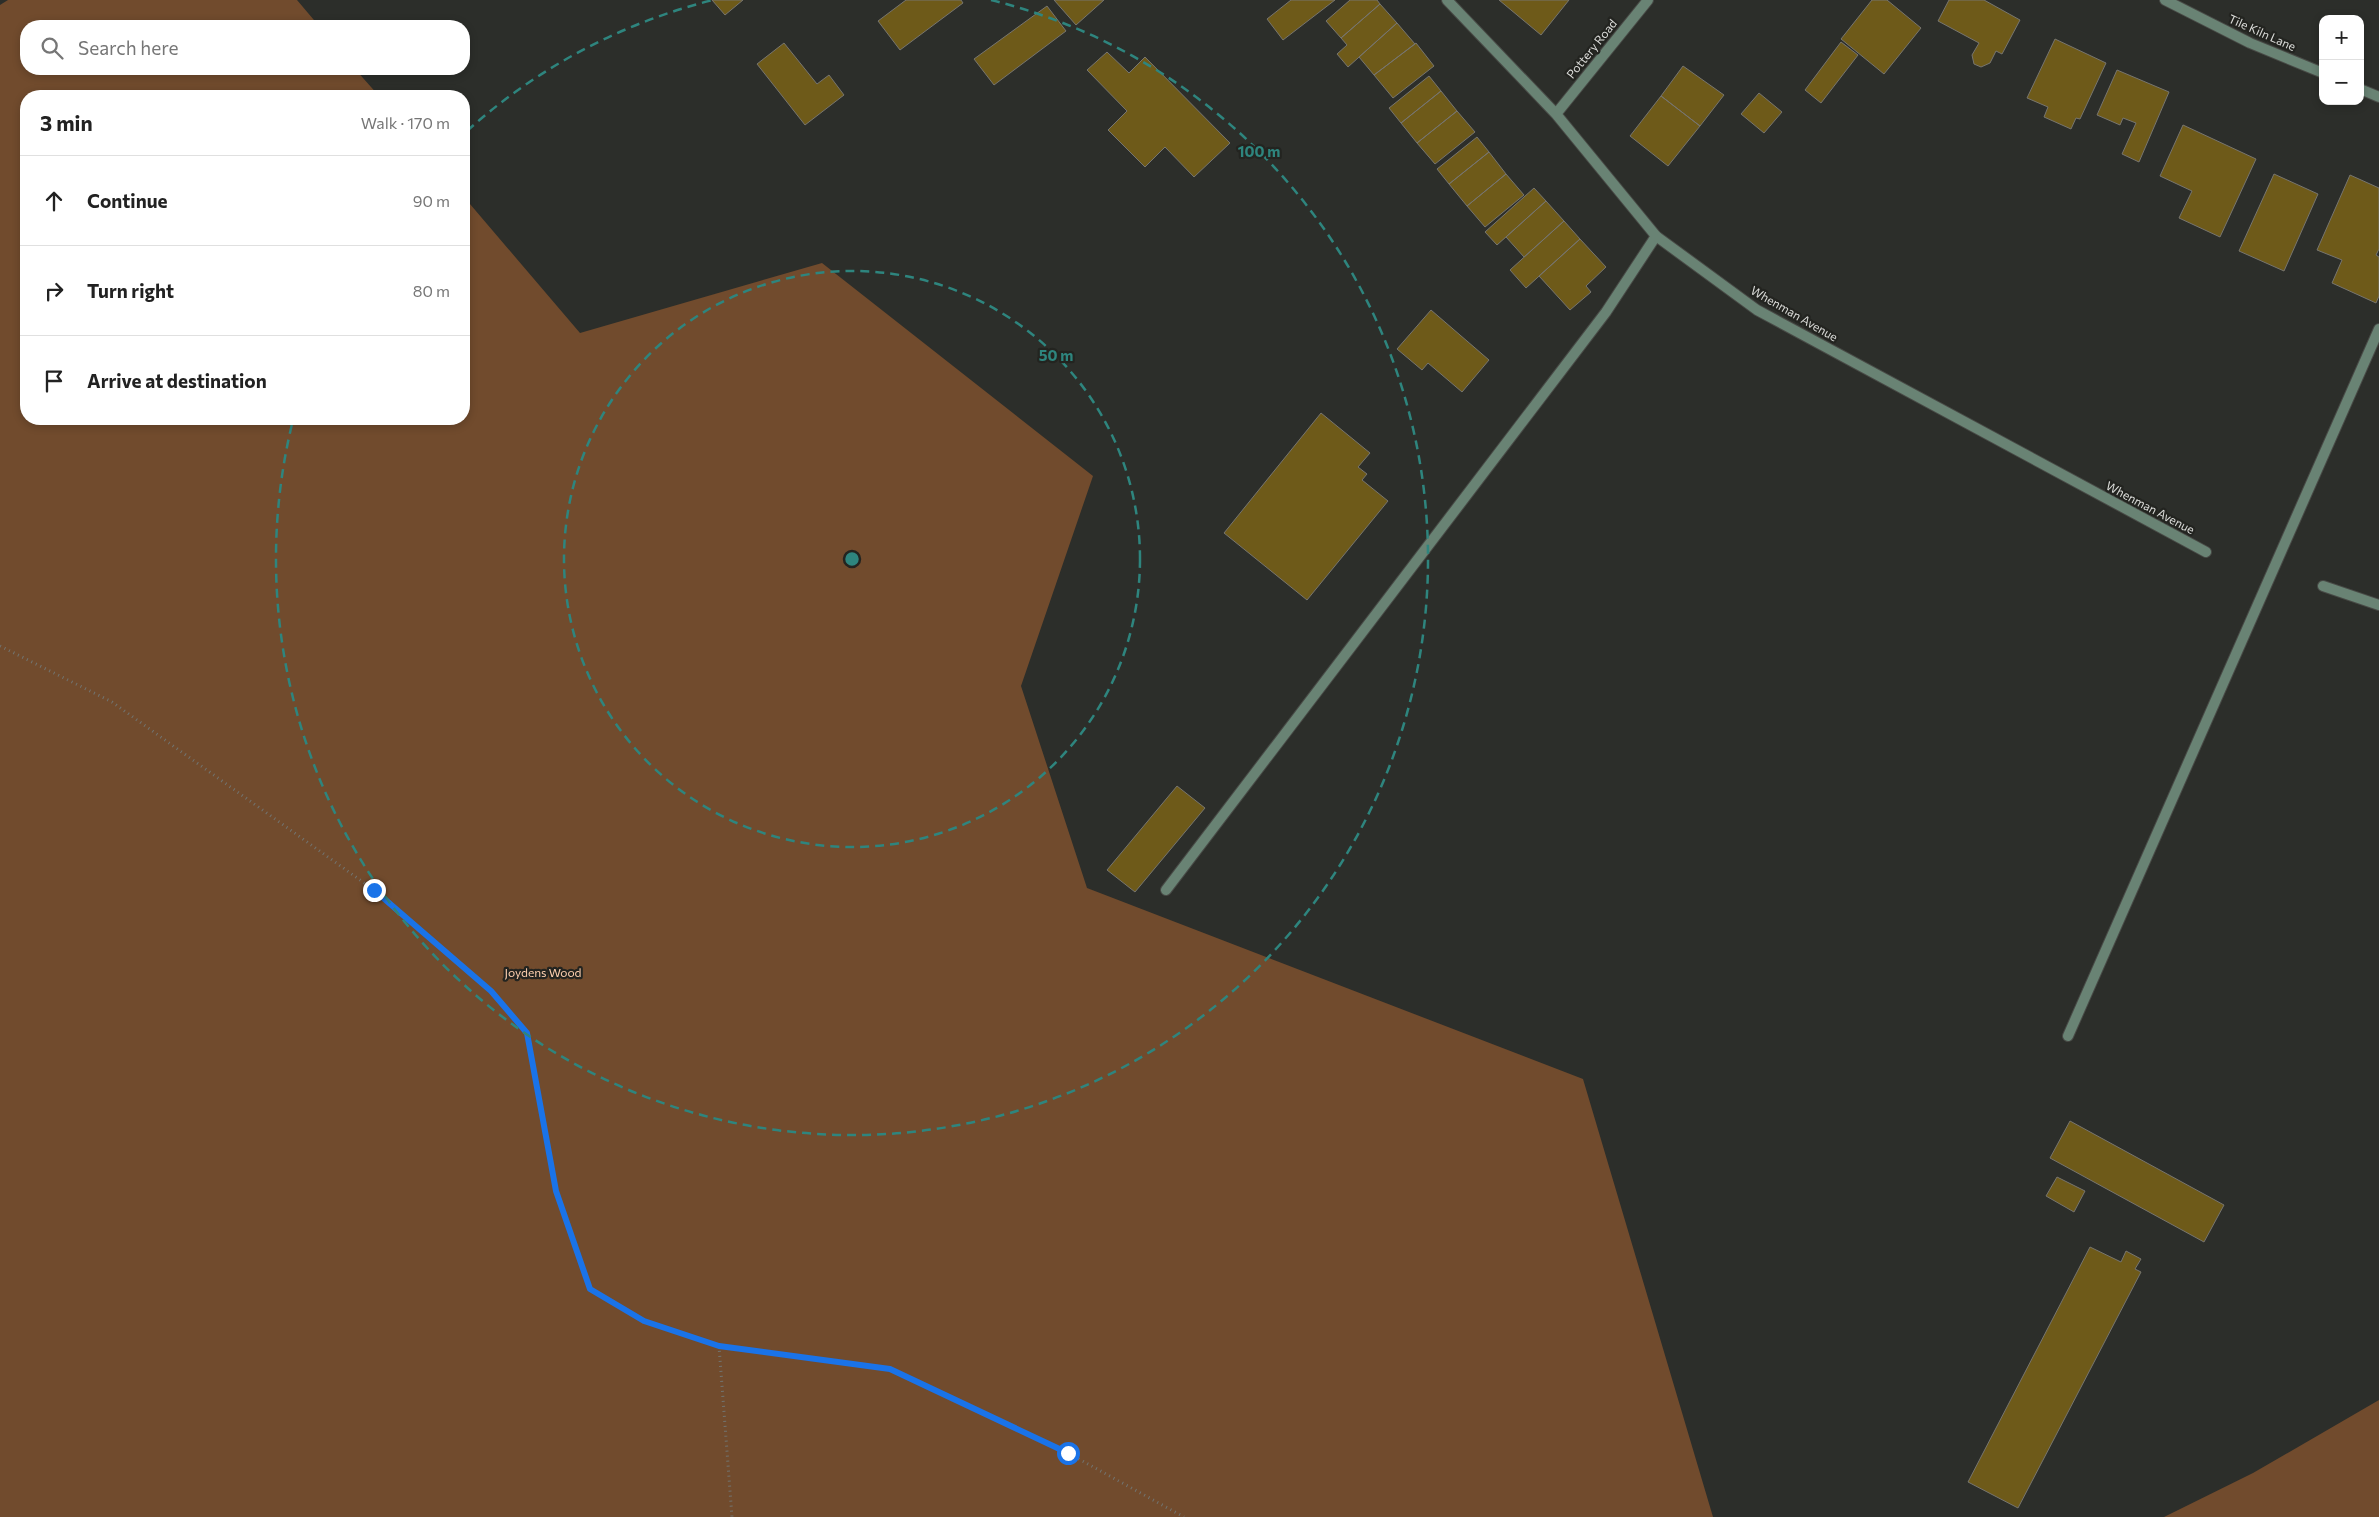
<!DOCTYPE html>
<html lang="en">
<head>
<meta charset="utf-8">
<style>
	:root { --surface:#fff; --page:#f2f2f2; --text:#222; --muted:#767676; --line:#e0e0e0 }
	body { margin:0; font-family:Commissioner,sans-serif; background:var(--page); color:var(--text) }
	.controls { position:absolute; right:15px; top:15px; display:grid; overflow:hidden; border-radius:10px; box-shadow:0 2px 8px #0003 }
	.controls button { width:45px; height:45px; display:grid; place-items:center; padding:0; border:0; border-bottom:1px solid var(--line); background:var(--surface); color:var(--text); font:25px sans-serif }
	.stop { position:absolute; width:15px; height:15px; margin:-11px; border:4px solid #1a73e8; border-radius:50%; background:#fff }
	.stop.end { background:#1a73e8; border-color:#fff; box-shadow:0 1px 5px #0008 }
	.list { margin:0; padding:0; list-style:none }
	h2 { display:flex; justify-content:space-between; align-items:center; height:65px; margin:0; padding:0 20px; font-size:21px }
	h2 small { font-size:16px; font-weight:400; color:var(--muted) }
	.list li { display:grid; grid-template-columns:32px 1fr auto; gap:15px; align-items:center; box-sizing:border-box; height:90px; padding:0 20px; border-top:1px solid var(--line) }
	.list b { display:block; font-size:19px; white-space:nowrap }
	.list em { font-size:16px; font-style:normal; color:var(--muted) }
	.icon { flex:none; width:28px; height:28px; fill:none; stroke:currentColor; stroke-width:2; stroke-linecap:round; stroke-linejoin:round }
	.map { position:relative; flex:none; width:2379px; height:1517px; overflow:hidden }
	.search { position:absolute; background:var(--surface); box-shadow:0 2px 8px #0003; left:20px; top:20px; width:450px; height:55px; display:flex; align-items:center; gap:12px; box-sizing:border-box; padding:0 18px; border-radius:20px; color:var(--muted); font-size:19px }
	.panel { position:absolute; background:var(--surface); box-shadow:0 2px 8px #0003; left:20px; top:90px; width:450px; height:335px; border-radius:20px }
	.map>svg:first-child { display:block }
	.green { fill:#714b2d }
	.building { fill:#6e5a19; stroke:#77756f }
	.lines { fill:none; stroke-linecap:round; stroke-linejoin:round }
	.service-casing { stroke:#484a46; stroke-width:12 }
	.minor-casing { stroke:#484a46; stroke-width:12 }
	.path { stroke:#727470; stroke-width:3; stroke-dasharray:1 4; stroke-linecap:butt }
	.service { stroke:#698374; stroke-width:10 }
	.minor { stroke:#698374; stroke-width:10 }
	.route { stroke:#1a73e8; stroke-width:6 }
	.ring { fill:none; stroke:#2e857e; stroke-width:2.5; stroke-dasharray:9 6 }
	.labels { text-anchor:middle; stroke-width:4.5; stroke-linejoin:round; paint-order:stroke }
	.street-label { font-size:12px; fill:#dbdcd9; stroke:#232420 }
	.park-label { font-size:12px; fill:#ffd0af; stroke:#232420 }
	.centre { fill:#2e857e; stroke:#232420; stroke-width:2.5 }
	.ring-label { font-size:15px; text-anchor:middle; font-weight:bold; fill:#2e857e; stroke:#232420; stroke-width:4.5; stroke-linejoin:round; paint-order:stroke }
</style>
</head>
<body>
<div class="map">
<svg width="2379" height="1517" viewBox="0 0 2379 1517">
	<rect width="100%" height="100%" fill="#2c2e2a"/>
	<path class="green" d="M8,0H297L319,26H26V69H355L379,96H26V419H464V197L580,333L822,263L1093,476L1021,686L1087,888L1583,1079L1713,1517H0V5Z
		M2379,1400V1517H2164L2253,1473Z"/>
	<path class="building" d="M712,0H743L725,15Z
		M906,0H961L963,3L900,50L878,21Z
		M1054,0H1104L1076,25Z
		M1291,0H1335L1283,40L1267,19Z
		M1350,0H1377L1380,4L1341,38L1326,21Z
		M1499,0H1569L1541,35Z
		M1872,0H1887L1921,28L1884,74L1841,39Z
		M1949,0H1984L2020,20L2002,54L1996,51L1990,63L1981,67L1974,64L1972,55L1979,43L1938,21Z
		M1380,4L1397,23L1348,67L1337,54L1347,45L1341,38Z
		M1047,6L1066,31L994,85L974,59Z
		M1397,23L1415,44L1374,75L1359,57Z
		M2055,39L2106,63L2080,119L2076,118L2071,129L2044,117L2048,107L2027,98Z
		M1841,42L1858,55L1821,103L1805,90Z
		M784,43L817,84L829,75L844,95L805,125L757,64Z
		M1416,43L1434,66L1393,98L1374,75Z
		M1107,52L1129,73L1145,57L1230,143L1194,177L1165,147L1145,167L1108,130L1127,111L1087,70Z
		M1683,66L1724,95L1700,126L1661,96Z
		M2117,70L2169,92L2139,162L2122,154L2136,123L2123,118L2120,125L2097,115Z
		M1429,76L1441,91L1401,123L1389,108Z
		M1441,91L1457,111L1417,143L1401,123Z
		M1759,93L1782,112L1764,133L1741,114Z
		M1661,96L1700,126L1668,166L1630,136Z
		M1457,111L1475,132L1435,164L1417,143Z
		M2183,125L2256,159L2220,237L2179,218L2192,191L2160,176Z
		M1477,137L1489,152L1449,184L1437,169Z
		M1489,152L1506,174L1467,206L1449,184Z
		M1506,174L1524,195L1485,227L1467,206Z
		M2274,174L2318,194L2284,271L2239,251Z
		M2350,175L2379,188V249L2376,255L2379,257V296L2376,303L2332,283L2342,260L2317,250Z
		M1534,188L1546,201L1497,245L1485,232Z
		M1546,201L1564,221L1524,257L1506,237Z
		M1564,221L1580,239L1526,288L1510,270Z
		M1580,239L1606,267L1586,286L1591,292L1570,310L1539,276Z
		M1431,310L1489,360L1462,392L1428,363L1422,370L1397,349Z
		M1321,413L1370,453L1358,467L1367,474L1362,480L1388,501L1307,600L1224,533Z
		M1177,786L1205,808L1135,892L1107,870Z
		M2070,1121L2224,1205L2204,1242L2050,1158Z
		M2057,1177L2085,1191L2074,1212L2046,1196Z
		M2090,1247L2121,1262L2126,1251L2141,1259L2135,1269L2141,1272L2018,1508L1968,1482Z"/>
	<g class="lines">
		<g class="service-casing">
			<path id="service" d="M1166,890L1606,312L1656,236"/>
		</g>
		<g class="minor-casing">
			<path id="minor" d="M1447,0L1556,114L1656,236L1757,310L2206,552
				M2165,0L2250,43L2323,73
				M2360,89L2379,97
				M1556,114L1648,0
				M2323,586L2379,605
				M2068,1036L2379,329"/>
		</g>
		<path class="path" d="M0,646L112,702L374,890L491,991L527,1033L556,1191L590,1289L645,1321L719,1346L890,1369L1068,1453L1184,1517
			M719,1346L732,1517"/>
		<use href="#service" class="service"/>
		<use href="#minor" class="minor"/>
	</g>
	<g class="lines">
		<path class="route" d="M374,890L491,991L527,1033L556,1191L590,1289L644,1321L719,1346L890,1369L1068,1453"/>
	</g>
	<g class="ring">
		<circle cx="852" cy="559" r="288"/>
		<path d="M467 131A576 576 0 0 1 713 0M991 0A576 576 0 1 1 293 420"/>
	</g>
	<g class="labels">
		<g class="street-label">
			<text transform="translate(2262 33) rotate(24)" y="4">Tile Kiln Lane</text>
			<text transform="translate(1592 49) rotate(-51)" y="4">Pottery Road</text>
			<text transform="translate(1794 314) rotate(30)" y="4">Whenman Avenue</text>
			<text transform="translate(2150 508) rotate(28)" y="4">Whenman Avenue</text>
		</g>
		<g class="park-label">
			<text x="543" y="977">Joydens Wood</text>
		</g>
	</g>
	<circle cx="852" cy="559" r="8" class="centre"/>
	<g class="ring-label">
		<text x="1259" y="157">100 m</text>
		<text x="1056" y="361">50 m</text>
	</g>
</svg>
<div class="controls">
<button>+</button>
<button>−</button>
</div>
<div class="stop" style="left:1068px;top:1453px"></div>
<div class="stop end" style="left:374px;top:890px"></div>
<div class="search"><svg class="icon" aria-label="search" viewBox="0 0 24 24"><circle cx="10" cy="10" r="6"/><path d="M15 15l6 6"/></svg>Search here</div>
<section class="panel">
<h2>3 min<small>Walk · 170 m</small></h2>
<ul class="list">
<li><svg class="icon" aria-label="ahead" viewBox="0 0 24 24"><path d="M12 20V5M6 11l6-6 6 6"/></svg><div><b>Continue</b></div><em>90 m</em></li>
<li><svg class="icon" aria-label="right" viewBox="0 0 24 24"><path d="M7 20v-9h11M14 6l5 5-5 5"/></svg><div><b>Turn right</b></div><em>80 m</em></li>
<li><svg class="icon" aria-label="arrive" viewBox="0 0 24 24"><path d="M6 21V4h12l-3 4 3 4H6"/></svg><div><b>Arrive at destination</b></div></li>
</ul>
</section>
</div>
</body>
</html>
